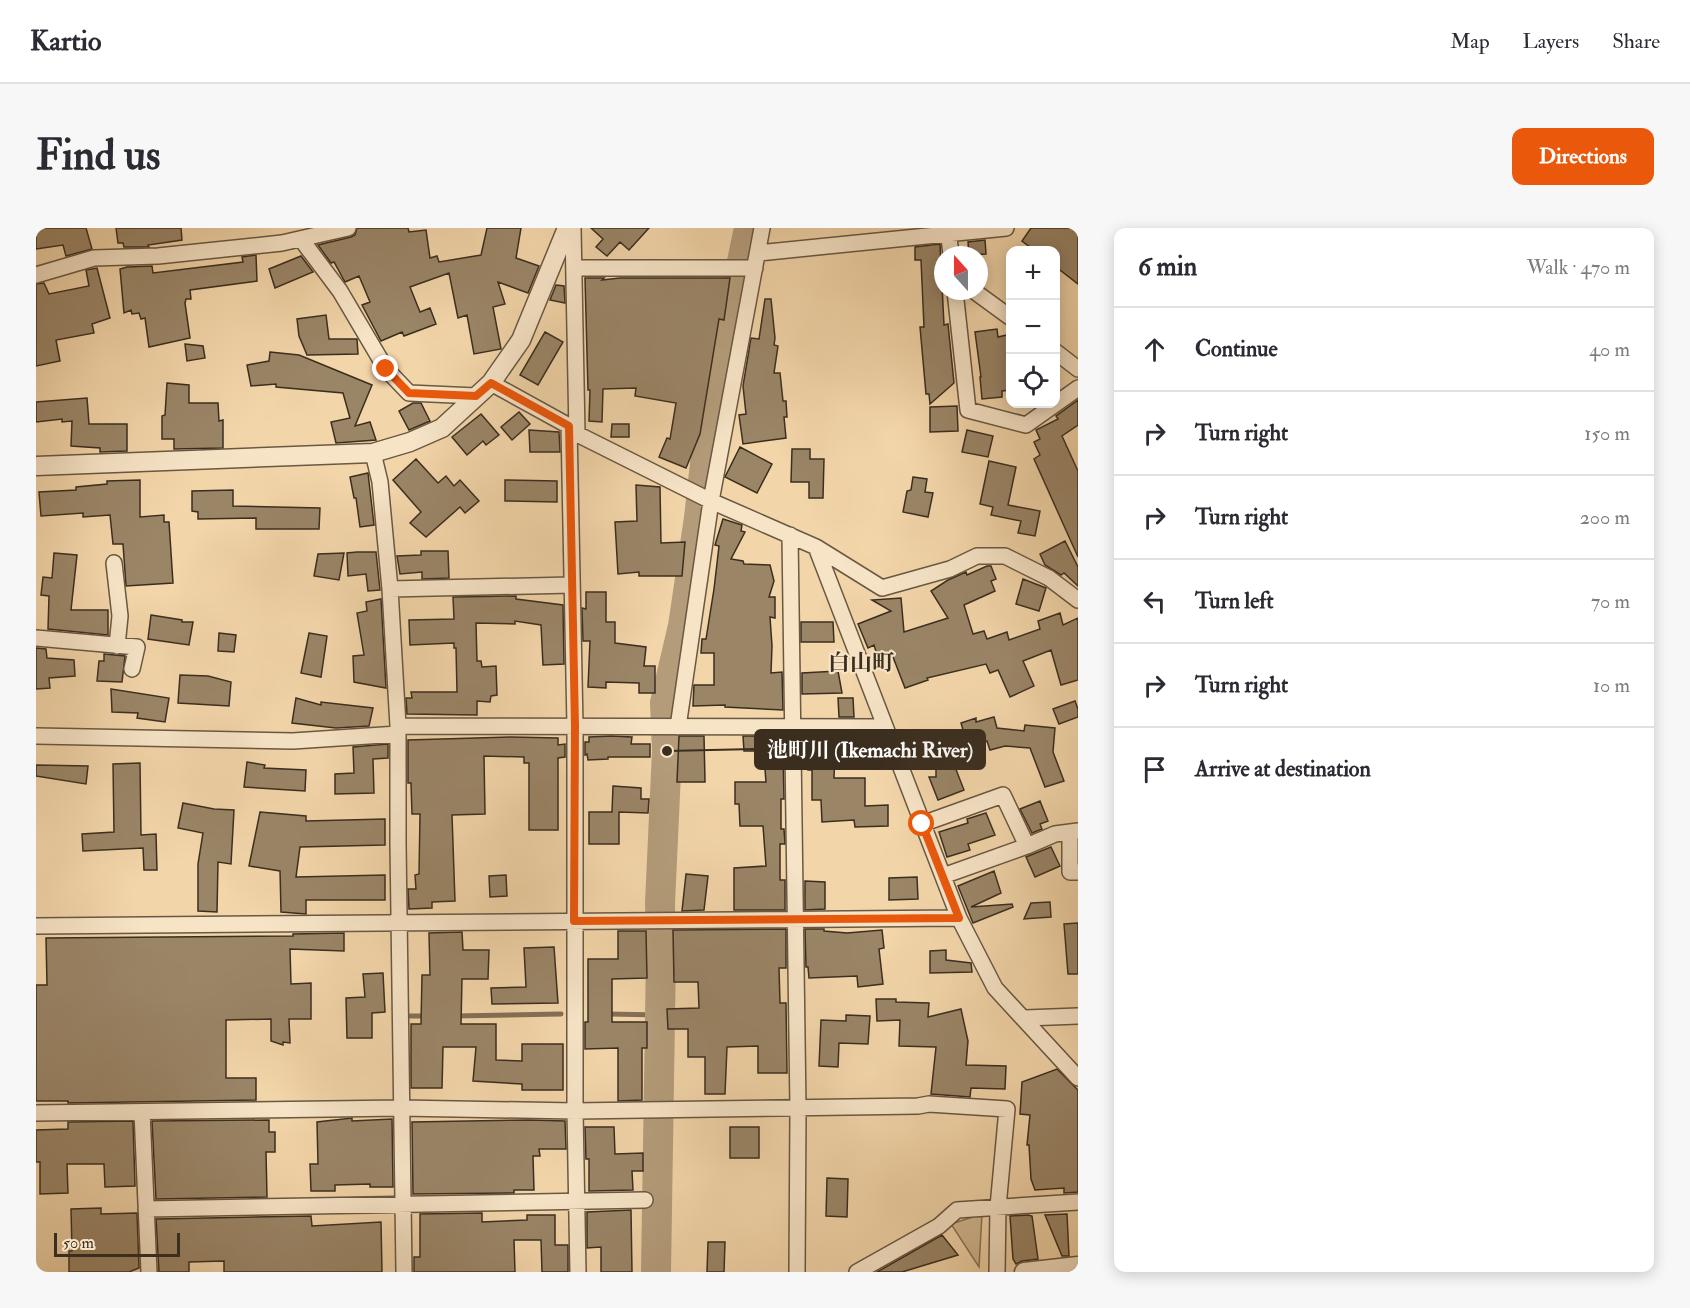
<!DOCTYPE html>
<html lang="en">
<head>
<meta charset="utf-8">
<style>
	:root { --surface:#fff; --page:#f7f7f7; --text:#2b2b33; --muted:#7c7c81; --line:#e1e1e2; --accent:#ea580c }
	body { margin:0; font-family:"IM FELL Double Pica","Noto Serif JP",serif; background:var(--page); color:var(--text) }
	.controls { position:absolute; right:18px; top:18px; display:grid; overflow:hidden; border-radius:12px; box-shadow:0 3px 15px #0003 }
	.controls button { width:54px; height:54px; display:grid; place-items:center; padding:0; border:0; border-bottom:2px solid var(--line); background:var(--surface); color:var(--text); font:30px sans-serif }
	.compass { position:absolute; left:898px; top:18px; width:54px; height:54px; border-radius:50%; background:var(--surface); box-shadow:0 3px 15px #0003; rotate:339deg }
	.scale { position:absolute; left:18px; bottom:15px; width:126px; box-sizing:border-box; padding-left:6px; border:3px solid #3b2e1f; border-top:0; font-size:16px; line-height:21px; white-space:nowrap; color:#3b2e1f; -webkit-text-stroke:4px #f7e4c7; paint-order:stroke }
	.stop { position:absolute; width:18px; height:18px; margin:-14px; border:4px solid #ea580c; border-radius:50%; background:#fff }
	.stop.end { background:#ea580c; border-color:#fff; box-shadow:0 2px 6px #0008 }
	.list { margin:0; padding:0; list-style:none }
	h2 { display:flex; justify-content:space-between; align-items:center; height:78px; margin:0; padding:0 24px; font-size:26px }
	h2 small { font-size:20px; font-weight:400; color:var(--muted) }
	.list li { display:grid; grid-template-columns:39px 1fr auto; gap:18px; align-items:center; box-sizing:border-box; height:84px; padding:0 24px; border-top:2px solid var(--line) }
	.list b { display:block; font-size:22px; white-space:nowrap }
	.list em { font-size:20px; font-style:normal; color:var(--muted) }
	.icon { flex:none; width:33px; height:33px; fill:none; stroke:currentColor; stroke-width:2; stroke-linecap:round; stroke-linejoin:round }
	.map { position:relative; flex:none; width:1042px; height:1044px; overflow:hidden; border-radius:12px }
	header { display:flex; align-items:center; gap:36px; box-sizing:border-box; height:84px; padding:0 30px; background:var(--surface); border-bottom:2px solid var(--line) }
	header strong { font-size:28px }
	nav { display:flex; gap:33px; margin-inline-start:auto; font-size:21px }
	.intro { display:flex; align-items:center; justify-content:space-between; box-sizing:border-box; height:144px; padding:0 36px }
	h1 { margin:0; font-size:42px }
	.button { padding:15px 27px; border-radius:12px; background:var(--accent); color:#fff; font-size:21px; font-weight:700 }
	main { display:flex; gap:36px; padding:0 36px }
	aside { flex:1; background:var(--surface); border-radius:12px; box-shadow:0 3px 15px #0003 }
	.map>svg:first-child { display:block }
	.green { fill:#d3b992; stroke:#877458; stroke-width:1.5 }
	.lines { fill:none; stroke-linecap:round; stroke-linejoin:round }
	.stream { stroke:#847056; stroke-width:5 }
	.river { stroke:#b49c7a; stroke-width:30 }
	.building { fill:#9a8567; stroke:#3b2e1f; stroke-width:1.5 }
	.minor-casing { stroke:#695842; stroke-width:18 }
	.tertiary-casing { stroke:#695842; stroke-width:21 }
	.minor { stroke:#f7e4c7; stroke-width:15 }
	.tertiary { stroke:#f7e4c7; stroke-width:18 }
	.route { stroke:#ea580c; stroke-width:8 }
	.labels { text-anchor:middle; stroke-width:4.5; stroke-linejoin:round; paint-order:stroke }
	.quarter-label { font-size:22px; font-weight:bold; fill:#3b2e1f; stroke:#f7e4c7 }
	.leader { fill:none; stroke:#3b2e1f; stroke-width:2 }
	.callout-dot { fill:#3b2e1f; stroke:#f7e4c7; stroke-width:2 }
	.callout { fill:#3b2e1f; stroke:#3b2e1f; stroke-width:2 }
	.callout-label { font-size:21px; text-anchor:middle; font-weight:bold; fill:#fff }
</style>
</head>
<body>
<header>
<strong>Kartio</strong>
<nav><a>Map</a><a>Layers</a><a>Share</a></nav>
</header>
<div class="intro"><h1>Find us</h1><a class="button">Directions</a></div>
<main>
<div class="map">
<svg width="1042" height="1044" viewBox="0 0 1042 1044">
	<rect width="100%" height="100%" fill="#f2d5a9"/>
	<filter id="stains"><feTurbulence type="fractalNoise" baseFrequency=".00333" numOctaves="4"/><feColorMatrix values="0 0 0 0 .2 0 0 0 0 .09 0 0 0 0 .02 0 0 0 .5 -.17"/></filter>
	<radialGradient id="worn" r=".72"><stop offset=".6" stop-color="#630" stop-opacity="0"/><stop offset="1" stop-color="#630" stop-opacity=".3"/></radialGradient>
	<path class="green" d="M946,986L943,1039L915,996Z"/>
	<g class="lines">
		<path class="stream" d="M572,786L625,787
			M374,788H391
			M418,788L525,786"/>
		<path class="river" d="M620,1044L625,727L624,675L631,523L629,475L647,398L663,290L675,182L713,0"/>
	</g>
	<path class="building" d="M0,0H50L56,21L30,28L27,17L0,21Z
		M80,0H145L146,12L112,17L113,19H88L87,15H82Z
		M321,0H372L373,4L390,2L394,30L401,28L403,34L445,27L451,0H485L480,30L503,38L492,65L462,54L469,76L457,79L465,121L438,126L431,87L422,90L413,45L374,59L384,84L394,80L400,96L368,108L366,104L345,113L326,77L334,74L323,48L309,54L298,34L295,35L282,17L315,9L319,7Z
		M555,0H613L593,22L584,14L571,28L560,19L567,11Z
		M995,0H1042V56L1020,39V22H998L986,13Z
		M949,12L950,26L933,27L932,14Z
		M904,16L908,97L912,96L918,155L894,176L893,166H890L884,99H888L885,32H879V19Z
		M220,27L221,53L154,62L155,71H150L149,75L154,110L113,119L109,90L105,91L103,85L96,86L95,82L88,85L84,41L91,39L116,38L117,45L207,34L206,29Z
		M265,28L277,44L239,60L233,41Z
		M61,40L74,90L56,96L58,105L20,112L24,133L0,138V56L8,55L13,66L53,58L50,42Z
		M549,50H568L566,52L584,50H694L688,92L683,91L664,206L650,240L623,229L631,210L634,211L640,175L599,168L600,160L567,161L566,194L553,193L554,162H552Z
		M520,57L528,58L529,75L514,72Z
		M729,71H735L739,110L738,117L742,118L738,145H744L747,173H750L751,189H748L750,210L707,216L703,187L710,186L707,158L715,110L723,111Z
		M290,87L293,111H321L322,126L271,127L263,108L261,91Z
		M961,101L962,109L975,106V162L966,163V169L946,171L944,149H945L939,104Z
		M509,104L527,114L502,157L484,147Z
		M149,116L167,118L169,130L151,133Z
		M234,124L263,127L336,157L319,198L334,194L340,212L300,215L295,194L314,190L307,165L240,159V156L215,158L211,137L233,133Z
		M131,155L153,157V175H182L183,193L187,192V220L138,221V211H126V188L129,187Z
		M51,170L53,196H91V223L64,224V220L35,218L36,193L26,194V191L0,194V174Z
		M1042,172V197L1026,208L1042,243V329L998,231L1004,227L998,214L1004,211L1000,202L1022,191L1020,188Z
		M377,175H385L394,193L373,202L363,183Z
		M921,178L922,203L894,204V179Z
		M483,184L494,196L476,212L465,199Z
		M445,186L463,207L450,217L447,213L431,227L416,209Z
		M576,196H593V209H575Z
		M493,202L523,204L524,224H494Z
		M931,202L957,208L952,229L926,224Z
		M704,219L736,236L721,265L689,249Z
		M756,221H774V231H788L787,270H773V254H755Z
		M380,231L402,255L410,248L418,258L424,252L443,273L429,285L424,279L390,309L374,295L385,284L357,252Z
		M953,233L980,239L972,277L1004,283L999,308L982,305L985,293L955,287L957,279L944,276Z
		M332,245L338,297L324,299L320,270H318L314,249Z
		M877,249L891,251L889,264L897,265L892,289L867,284L871,263L875,262Z
		M104,252V289L128,287V294H133L137,355L90,358L87,316H77L74,287L47,289V285L5,288L3,264L40,262V259L71,256V253Z
		M469,252L521,253V274L469,273Z
		M600,257L624,259L625,315L649,314L646,348H603V344L582,346L579,294L601,293Z
		M197,262V278L284,280L283,301H220V290L162,291V284L156,283V263Z
		M687,291L706,297L705,303L709,304L695,331L707,333L708,336L734,337L738,353L733,369H739V390L734,389L736,418L735,445L746,444L747,482L689,479V477L657,478L658,457H678V425H665L666,411H670L678,361L683,318L679,317Z
		M1029,313L1042,339V358L1028,345L1025,347L1009,337L1004,326Z
		M385,323H412L413,350L386,351V344L364,346L361,328L385,327Z
		M321,324H340L344,362L332,363L330,346L312,348L311,325Z
		M18,325L41,327L35,382H72V407L12,401L13,368L5,367L7,349L16,350Z
		M308,325L303,352L278,348L282,326Z
		M951,338H955L960,351L955,353L959,363L928,377L937,406L948,403L951,411L971,404L973,412L1004,401L1002,393L1024,385L1027,397L1042,390V452L1025,457L1015,422L987,433L998,458L974,469L962,442L954,445L950,436L891,450L892,452L869,460L857,429L843,434L838,417L832,420L822,396L855,383L836,372L865,370L868,404L912,390L895,363L912,352L930,344L931,347Z
		M987,351L1010,360L1003,383L980,376Z
		M550,364H570V394H579V415L610,419L608,438H619V465H603V455L570,454V460L552,459L554,413H547L546,380L550,381Z
		M480,368V371L527,377L528,436L507,437L505,397L479,393V396L440,395L441,433H445L446,439L460,438L461,467L455,468L454,474L441,473V487L371,486L370,470H376L375,464H421L420,420H418V415L374,417L373,392L418,391L417,369Z
		M345,371L350,460L318,454L317,428L328,427L321,385L331,383L330,374Z
		M115,387L146,392V394H157L153,417L112,411Z
		M765,394H797L798,414H765Z
		M183,405L200,407L198,424L182,423Z
		M273,405L291,408L285,449L265,445Z
		M0,420L10,421L11,430L38,432L39,448L13,450L14,460L0,461Z
		M68,426L89,428L86,454L61,453L63,433H68Z
		M802,443L806,465L766,466V445Z
		M144,447L172,448L195,454L193,478L142,475Z
		M75,461L133,470L129,494L101,490L102,485L76,484Z
		M260,470L285,477V474L337,480L333,498L300,500L256,495Z
		M802,470H817L818,489H803Z
		M1039,473L1042,481V489L1023,496L1017,481Z
		M958,489L961,500L988,503L989,497L1019,500L1017,524L1028,553L1009,559L994,520L969,518L954,522L951,513L932,519L925,495L940,490V494Z
		M575,508L596,509L595,516H614V529H572V531L552,532L551,526L549,527V514H553V509Z
		M643,508H668L669,554H641Z
		M707,508H726L727,523H708Z
		M476,509L522,510V517L529,516V529L522,530V602H493V535H488V529L448,528L449,586L416,587L419,673L396,674V680L373,681L372,661H380L379,647L383,646L384,586H376L375,555H372V512Z
		M773,509H833L832,526L799,524L798,550H829V578L852,577V598L819,599L818,592L786,594L785,572H776V542H772Z
		M352,516V530L337,531L338,565L299,566V546L318,545L317,519Z
		M912,521L928,562L902,572L893,549H900V524Z
		M747,527L748,571H745V601H748L749,616H744V652H749V682H698V640L730,638L727,598H704L703,576H699V554H730L728,529Z
		M211,534L229,537L228,540L270,542L269,563L208,559Z
		M104,535L105,607L120,606L121,642H108L107,620L47,623L46,606L78,604L77,536Z
		M0,537L52,538L50,556L0,548Z
		M577,558L605,560V571H613L612,585L583,584V616H553V584H576Z
		M1004,573L1012,593L1004,596L1006,601L996,605L984,581Z
		M147,575L178,581L198,582L195,636L182,634L181,684L162,683V636L167,605L142,600Z
		M224,584L270,588V593L349,591V617L264,619L260,649L349,647V672H270V686L245,684L244,643L213,638Z
		M950,585L959,607L932,616L934,622L911,629L903,604L932,595L931,591Z
		M1015,619L1024,638L999,649L990,629Z
		M958,643L965,665L935,679L976,676L977,679L937,695L922,658Z
		M650,646L672,648L668,682L646,683Z
		M470,647L471,668L454,669L453,648Z
		M881,649L882,671L853,672V650Z
		M769,653L789,654V681L769,682Z
		M1014,674L1015,689L988,691L995,675Z
		M1042,695V746H1032L1028,696Z
		M750,701V740H743L744,775H750L751,845H722V818L691,819L689,866H669V829H652V801H632L631,781L663,780L662,754H638L637,702Z
		M769,701H788V703L811,705L846,702L848,720L843,721L847,756L822,759L821,748L773,750L772,739H770Z
		M582,703H610L611,750L576,751V794H611V820H606V872L582,873V820L549,821V794H552V731H582Z
		M426,704L427,722H453L452,751H426L425,796H460V832L486,833V816H527V862H486V856L437,853L440,819H407L406,860H375V796H385L386,747H394L393,705Z
		M308,705V723L254,721L255,756L275,755V791H253L254,815L247,814V817L235,813V791L190,792V850H220V872L32,875V873H0V757H11L10,710L257,708V706Z
		M518,719L522,775L456,776L455,760L490,759L488,720Z
		M910,722V732L935,735L936,744L894,745V723Z
		M347,745L349,784L336,785V810H311L310,770L329,769L327,746Z
		M840,771H860V774L893,775L892,789L925,781L932,813L930,837L970,838L969,861L935,860L934,869L895,866L900,819L863,818L864,792L841,793Z
		M810,787L834,788L832,816L803,815L802,839L783,838L785,792L810,793Z
		M1021,841L1042,862V964L1028,965V960L999,962L995,951L993,917H991L994,887L984,886L986,854Z
		M316,890V893L356,891L357,959H334V956L299,957V963H275L274,936H282L281,894Z
		M233,892V904H239V924H230L231,969L120,971L116,893Z
		M494,892L529,893L530,921H503L504,928H497L498,962H478V965L377,966L376,894Z
		M97,893L99,958L69,959L68,936H31L32,965L4,966V934H0V902L32,901V894Z
		M549,899H578L579,926L607,925V943H596L597,962L553,963V931H550Z
		M694,899H723V930H694Z
		M791,950L812,951L811,989L790,988Z
		M65,980V986L101,985L103,1040L93,1044H33V1023H36L35,981Z
		M595,982L596,1044H565V1019L551,1020V984Z
		M446,985V994L491,992V987H519V1017H532V1044H506L505,1012H478L479,1044H378V1029H384V986Z
		M1031,986L1033,1028H1026L1009,987Z
		M992,987L996,988L1002,1031L986,1033L980,1036L977,1031L974,988Z
		M275,988L276,998L345,994L346,1044H188V1033L153,1034V1044H123L120,991Z
		M906,1007L922,1027L866,1044H841Z
		M672,1014H689L688,1044H671Z"/>
	<g class="lines">
		<g class="minor-casing">
			<path id="minor" d="M537,0L541,206
				M912,0L915,27
				M265,11L304,63L350,141L373,165L440,168
				M722,25L970,0
				M539,40H719
				M0,47L58,30L122,28L246,15L312,0
				M919,63L932,182L990,197L1042,160
				M938,63L975,90
				M1020,124L1042,141
				M455,155L533,198L541,206L675,273L780,319L846,360L914,341L941,328H969L1013,350L1042,372
				M533,198L539,498V883L542,1044
				M337,225L344,254L354,361L362,498V616L368,1044
				M754,307L762,881L761,1044
				M780,319L923,690L959,760L1042,850
				M78,335L84,388L81,418
				M354,361L536,357
				M0,410L101,419L96,441
				M362,498L848,499
				M642,499L675,273L726,0
				M0,508L257,513L362,506
				M886,596L967,567L991,618
				M1034,604V644H1042
				M907,648L991,618L1019,606L1042,603
				M0,698L923,690
				M989,790L1042,788
				M106,884L113,1044
				M0,885L365,880L539,883L882,878L893,876L971,881L962,979L961,1044
				M110,981L609,972
				M821,1044L903,998L921,982L1042,974"/>
		</g>
		<g class="tertiary-casing">
			<path id="tertiary" d="M0,238L337,225L374,214L406,200L455,155L485,112L531,0
				M988,1044L1042,1038"/>
		</g>
		<use href="#minor" class="minor"/>
		<use href="#tertiary" class="tertiary"/>
	</g>
	<g class="lines">
		<path class="route" d="M350,141L373,165L440,168L455,155L533,198L539,498L538,693L923,690L886,596"/>
	</g>
	<g class="labels">
		<g class="quarter-label">
			<text x="825" y="442">白山町</text>
		</g>
	</g>
	<path class="leader" d="M631 523L719 521"/>
	<circle class="callout-dot" cx="631" cy="523" r="6"/>
	<rect class="callout" x="719" y="502" width="230" height="39" rx="6"/>
	<g class="callout-label">
		<text x="834" y="529">池町川 (Ikemachi River)</text>
	</g>
	<rect width="100%" height="100%" filter="url(#stains)"/>
	<rect width="100%" height="100%" fill="url(#worn)"/>
</svg>
<div class="controls">
<button>+</button>
<button>−</button>
<button><svg class="icon" aria-label="locate" viewBox="0 0 24 24"><circle cx="12" cy="12" r="6"/><path d="M12 2v4M12 18v4M2 12h4M18 12h4"/></svg></button>
</div>
<svg class="compass" viewBox="-18 -18 36 36"><path d="M0-13l5 13h-10z" fill="#e53935"/><path d="M0 13l5-13h-10z" fill="#7c7c81"/></svg>
<div class="scale">50 m</div>
<div class="stop" style="left:886px;top:596px"></div>
<div class="stop end" style="left:350px;top:141px"></div>
</div>
<aside>
<h2>6 min<small>Walk · 470 m</small></h2>
<ul class="list">
<li><svg class="icon" aria-label="ahead" viewBox="0 0 24 24"><path d="M12 20V5M6 11l6-6 6 6"/></svg><div><b>Continue</b></div><em>40 m</em></li>
<li><svg class="icon" aria-label="right" viewBox="0 0 24 24"><path d="M7 20v-9h11M14 6l5 5-5 5"/></svg><div><b>Turn right</b></div><em>150 m</em></li>
<li><svg class="icon" aria-label="right" viewBox="0 0 24 24"><path d="M7 20v-9h11M14 6l5 5-5 5"/></svg><div><b>Turn right</b></div><em>200 m</em></li>
<li><svg class="icon" aria-label="left" viewBox="0 0 24 24"><path d="M17 20v-9H6M10 6l-5 5 5 5"/></svg><div><b>Turn left</b></div><em>70 m</em></li>
<li><svg class="icon" aria-label="right" viewBox="0 0 24 24"><path d="M7 20v-9h11M14 6l5 5-5 5"/></svg><div><b>Turn right</b></div><em>10 m</em></li>
<li><svg class="icon" aria-label="arrive" viewBox="0 0 24 24"><path d="M6 21V4h12l-3 4 3 4H6"/></svg><div><b>Arrive at destination</b></div></li>
</ul>
</aside>
</main>
</body>
</html>
